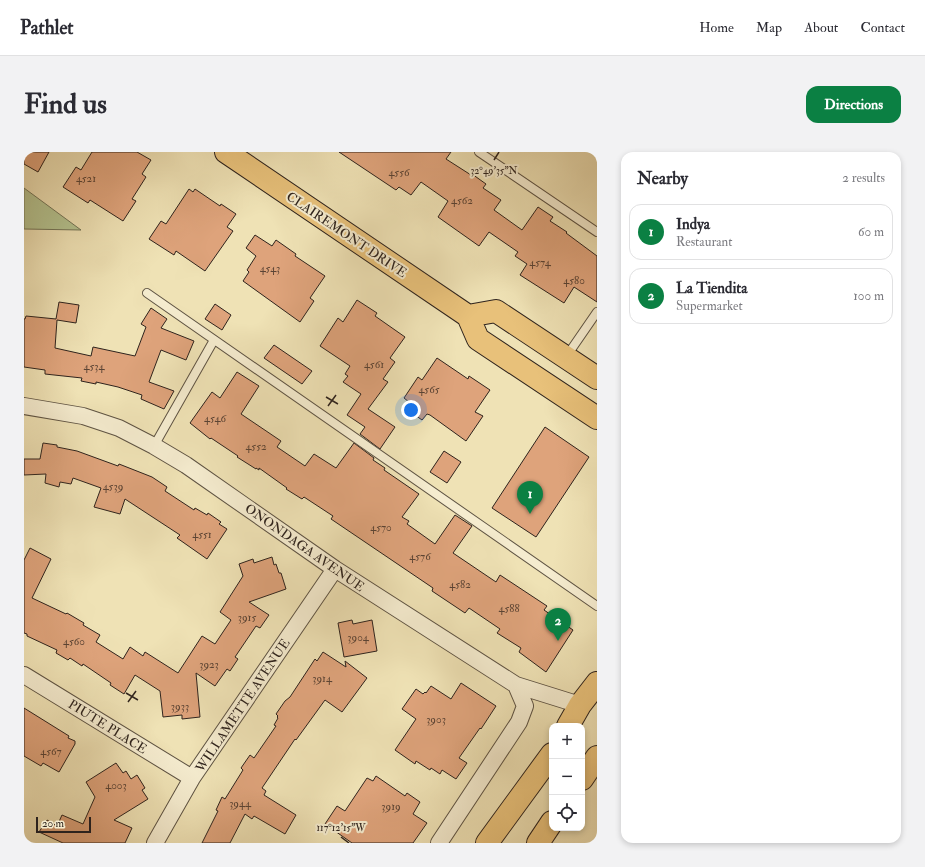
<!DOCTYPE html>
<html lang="en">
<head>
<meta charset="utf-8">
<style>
	:root { --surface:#fff; --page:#f2f2f3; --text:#2b2b33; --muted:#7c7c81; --line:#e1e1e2; --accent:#0b8043 }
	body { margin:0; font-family:"IM FELL Double Pica",serif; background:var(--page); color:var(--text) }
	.controls { position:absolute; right:12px; bottom:12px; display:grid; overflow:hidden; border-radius:8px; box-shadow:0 2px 6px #0003 }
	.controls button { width:36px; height:36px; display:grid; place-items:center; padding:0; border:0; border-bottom:1px solid var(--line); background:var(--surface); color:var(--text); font:20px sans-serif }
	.scale { position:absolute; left:12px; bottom:10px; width:55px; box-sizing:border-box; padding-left:4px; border:2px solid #2e231d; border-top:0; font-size:11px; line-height:14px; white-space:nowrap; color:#2e231d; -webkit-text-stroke:3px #f5eccf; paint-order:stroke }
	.you { position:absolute; left:387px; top:258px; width:14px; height:14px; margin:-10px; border:3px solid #fff; border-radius:50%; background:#1a73e8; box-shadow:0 0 0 6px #1a73e833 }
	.badge { display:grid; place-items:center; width:26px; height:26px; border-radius:50%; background:var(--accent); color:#fff; font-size:13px; font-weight:700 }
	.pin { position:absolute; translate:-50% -33px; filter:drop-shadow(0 1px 2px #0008) }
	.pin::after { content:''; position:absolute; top:21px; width:14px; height:12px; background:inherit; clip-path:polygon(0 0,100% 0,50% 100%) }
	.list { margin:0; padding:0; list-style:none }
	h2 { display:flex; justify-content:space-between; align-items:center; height:52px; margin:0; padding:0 16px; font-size:17px }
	h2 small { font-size:13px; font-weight:400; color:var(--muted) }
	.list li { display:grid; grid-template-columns:26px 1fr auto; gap:12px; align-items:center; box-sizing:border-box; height:56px; margin:0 8px 8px; padding:0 8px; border:1px solid var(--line); border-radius:12px }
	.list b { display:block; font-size:15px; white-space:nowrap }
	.list p { margin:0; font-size:13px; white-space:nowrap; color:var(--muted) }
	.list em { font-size:13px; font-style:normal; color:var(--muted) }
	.icon { flex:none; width:22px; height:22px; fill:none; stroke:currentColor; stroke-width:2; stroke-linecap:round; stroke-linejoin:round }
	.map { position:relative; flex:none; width:573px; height:691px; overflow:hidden; border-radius:12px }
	header { display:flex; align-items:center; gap:24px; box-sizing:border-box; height:56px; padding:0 20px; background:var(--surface); border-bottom:1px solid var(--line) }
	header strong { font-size:19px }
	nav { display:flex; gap:22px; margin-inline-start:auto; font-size:14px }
	.intro { display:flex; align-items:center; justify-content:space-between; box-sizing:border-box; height:96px; padding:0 24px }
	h1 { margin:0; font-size:28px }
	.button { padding:10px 18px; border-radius:12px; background:var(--accent); color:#fff; font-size:14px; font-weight:700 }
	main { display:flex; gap:24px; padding:0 24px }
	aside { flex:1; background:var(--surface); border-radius:12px; box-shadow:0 2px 6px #0003 }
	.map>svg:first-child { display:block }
	.green { fill:#b5c491; stroke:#727457 }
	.building { fill:#dea37b; stroke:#2e231d }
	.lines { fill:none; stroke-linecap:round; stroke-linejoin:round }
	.lane-casing { stroke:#5e5343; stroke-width:10 }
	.street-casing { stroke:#5e5343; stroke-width:18 }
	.primary-casing { stroke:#2e231d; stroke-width:24 }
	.lane { stroke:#f5eccf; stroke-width:8 }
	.street { stroke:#f5eccf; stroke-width:16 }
	.primary { stroke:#e8c17a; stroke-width:22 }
	.ticks { fill:none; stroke:#2e231d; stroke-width:1.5 }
	.labels { text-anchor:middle; stroke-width:4; stroke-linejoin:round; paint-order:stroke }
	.number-label { font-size:11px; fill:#5a4334 }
	.street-label { font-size:13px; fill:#2e231d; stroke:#f5eccf }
	.ticks-label { font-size:10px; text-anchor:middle; fill:#2e231d; stroke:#f5eccf; stroke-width:4; stroke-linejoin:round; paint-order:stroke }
</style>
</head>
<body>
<header>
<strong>Pathlet</strong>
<nav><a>Home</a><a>Map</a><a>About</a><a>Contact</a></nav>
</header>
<div class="intro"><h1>Find us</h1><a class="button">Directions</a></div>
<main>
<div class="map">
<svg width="573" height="691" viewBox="0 0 573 691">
	<rect width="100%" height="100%" fill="#efe2b5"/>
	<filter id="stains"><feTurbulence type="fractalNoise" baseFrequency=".005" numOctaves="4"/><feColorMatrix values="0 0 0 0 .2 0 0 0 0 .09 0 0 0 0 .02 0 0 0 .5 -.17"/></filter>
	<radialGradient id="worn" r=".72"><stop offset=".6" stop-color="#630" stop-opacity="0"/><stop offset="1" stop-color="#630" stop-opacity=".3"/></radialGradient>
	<path class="green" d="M0,36L57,78L0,77Z"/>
	<path class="building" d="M0,0H25L14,20L0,12Z
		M68,0H113L127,8L118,22L122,25L108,47L112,49L99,69L66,48L64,51L39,35L52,15L57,18Z
		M315,0H427L422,7L447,23L448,22L462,32L459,36L477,48L470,58L498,78L514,55L529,65L526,69L543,80L542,81L573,104V150L550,135L540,151L496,123L503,112L491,104L494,100L465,80L455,94L414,65L424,49L397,30L387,43L375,35L372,38Z
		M165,37L169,40L171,37L196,54L197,52L212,62L203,75L209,79L181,119L152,99L150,103L125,87L137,69L142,72Z
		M231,83L248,94L252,88L272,102L271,104L301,124L286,146L290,149L276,170L219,129L225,120L223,118L232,104L222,96Z
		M333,148L353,161L351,164L381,185L366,206L371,210L359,227L364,230L344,257L371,275L356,297L336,282L341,275L323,263L337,242L319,230L324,224L321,222L326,214L296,194L314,166L319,170Z
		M35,150L55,153L52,171L33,168L31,196L67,204L69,195L111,204L122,175L117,172L127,156L143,167L137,176L170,189L162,208L137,198L125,230L150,239L140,257L117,247L118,243L94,235L72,230V232L57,229L58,226L21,222V218L0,215V167H1L2,164L32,167Z
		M191,152L207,163L198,178L181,167Z
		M250,193L288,219L278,232L240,206Z
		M413,206L444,227L445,224L466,238L451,260L459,264L442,289L406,263L403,262L398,268L381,256L385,250L380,246L394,225L398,228Z
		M213,220L235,234L217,262L257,289L253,295L281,314L290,302L312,316L330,291L350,306L349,308L361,316L360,318L395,342L378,365L385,369L383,372L411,392L431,363L448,374L429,401L472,430L476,423L523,454L520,458L549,478L522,520L495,500L497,496L473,481L476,477L445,456L441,461L408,439L409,436L307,367L309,364L280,345L278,347L262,337L263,336L235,316V318L232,316V317L213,305L214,304L187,286L186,287L166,271L188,240L196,246Z
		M521,275L565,305L512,385L468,356Z
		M19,291L33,293V295L53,299L94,314L95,312L128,325L143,335L141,339L170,358L171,356L183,363L184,361L197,370L195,372L203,377L183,407L153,386L156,383L101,347L96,362L70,355L77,336L49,326L47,332L36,330L35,335L21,331L22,322L0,323V307H16Z
		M420,299L437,310L423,331L406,320Z
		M6,396L27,407L8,446L42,462L43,461L60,471L59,473L76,483L72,490L99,507L106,495L119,504L121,500L154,521L178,484L191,492L207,468L196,460L219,424L215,412L229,407L230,411L248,405L250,413L252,412L255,421H257L262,437L225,450L245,463L236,476L232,474L211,505L214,507L206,519L203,517L191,534L172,521L176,565L158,567V563L139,565L136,539L111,523L100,542L86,533L87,531L59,512L58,514L46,506L44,508L32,501L33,498L3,484V482L0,481V408Z
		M328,468L329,472L348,468L353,499L320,505L314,471Z
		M299,500L322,515L321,509L343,526L318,560L301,548L272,588L271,587L238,636L242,639L240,643L272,663L261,682L230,664L228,667L221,662L206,691H178L194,659L192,658L198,645L201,647L219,618L217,616L226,603L230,606L252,574L250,573L254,566L253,565L254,564L252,562L261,549L266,545L291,507L293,509Z
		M437,531L472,554L457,577L456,576L435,606L443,611L432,627L418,618L416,622L407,616L406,618L392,609L391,612L371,598L392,567L378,557L392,537L399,542L401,540L402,541L407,534L427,547Z
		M0,556L45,584L44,586L51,589V592L35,620L19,611L17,614L0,604Z
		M92,611L99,621L102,619L107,627L113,623L121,636L118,638L124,647L90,668L108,676L101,691H39L15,680L23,668L33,674L38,663L59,672L71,645L62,630Z
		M352,624L381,644L383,641L396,650L389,662L403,671L389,691H328L301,672L313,654L321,659L343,626L349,629Z"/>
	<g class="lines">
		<g class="lane-casing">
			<path id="lane" d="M455,0L573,80
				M123,141L573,454
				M542,205L573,160
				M130,294L190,188"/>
		</g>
		<g class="street-casing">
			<path id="street" d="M0,254L59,264L95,276L130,294L162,313L311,417L492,533L556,553
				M0,523L168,626
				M131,691L168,626L311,417
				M415,691L495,570L501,554L492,533"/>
		</g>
		<g class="primary-casing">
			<path id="primary" d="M202,0L444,164L454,187L573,266
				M444,164L472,159L573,226
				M544,574L556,553L573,531
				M558,627L573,605
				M463,691L528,602
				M514,691L528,670"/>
		</g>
		<use href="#lane" class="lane"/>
		<use href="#street" class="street"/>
		<use href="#primary" class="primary"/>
	</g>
	<path class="ticks" d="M470,8L475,0M302,245L314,252M304,254L312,243M102,541L114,548M104,550L112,539M317,685L325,691"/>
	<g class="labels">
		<g class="number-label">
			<text x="375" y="24">4556</text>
			<text x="62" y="30">4521</text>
			<text x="438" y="52">4562</text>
			<text x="516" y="114">4574</text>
			<text x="246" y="120">4543</text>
			<text x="550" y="132">4580</text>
			<text x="350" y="216">4561</text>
			<text x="70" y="218">4534</text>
			<text x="405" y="241">4565</text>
			<text x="191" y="270">4546</text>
			<text x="232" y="298">4552</text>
			<text x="89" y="338">4539</text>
			<text x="357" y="379">4570</text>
			<text x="178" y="386">4551</text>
			<text x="396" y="408">4576</text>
			<text x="436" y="436">4582</text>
			<text x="485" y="460">4588</text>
			<text x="223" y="469">3915</text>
			<text x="334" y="489">3904</text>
			<text x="50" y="493">4560</text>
			<text x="185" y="516">3923</text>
			<text x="298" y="530">3914</text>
			<text x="156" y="558">3933</text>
			<text x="412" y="571">3903</text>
			<text x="27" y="603">4567</text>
			<text x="92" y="637">4003</text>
			<text x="216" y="655">3944</text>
			<text x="367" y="658">3919</text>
		</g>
		<g class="street-label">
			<text transform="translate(323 82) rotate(34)" y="5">CLAIREMONT DRIVE</text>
			<text transform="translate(281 395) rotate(35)" y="5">ONONDAGA AVENUE</text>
			<text transform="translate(218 553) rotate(-56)" y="5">WILLAMETTE AVENUE</text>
			<text transform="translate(84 574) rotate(32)" y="5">PIUTE PLACE</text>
		</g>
	</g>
	<g class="ticks-label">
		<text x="470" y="22">32°49'35"N</text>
		<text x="317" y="679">117°12'15"W</text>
	</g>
	<rect width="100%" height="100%" filter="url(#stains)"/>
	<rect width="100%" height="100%" fill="url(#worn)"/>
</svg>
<div class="controls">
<button>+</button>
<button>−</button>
<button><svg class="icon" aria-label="locate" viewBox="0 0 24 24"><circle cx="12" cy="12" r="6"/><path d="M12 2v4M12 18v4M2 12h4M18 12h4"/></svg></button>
</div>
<div class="scale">20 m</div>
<div class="you"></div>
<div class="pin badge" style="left:506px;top:362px">1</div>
<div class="pin badge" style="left:534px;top:489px">2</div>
</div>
<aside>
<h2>Nearby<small>2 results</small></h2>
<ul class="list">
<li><span class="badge">1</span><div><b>Indya</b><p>Restaurant</p></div><em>60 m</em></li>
<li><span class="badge">2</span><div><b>La Tiendita</b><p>Supermarket</p></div><em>100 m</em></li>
</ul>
</aside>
</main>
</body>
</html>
